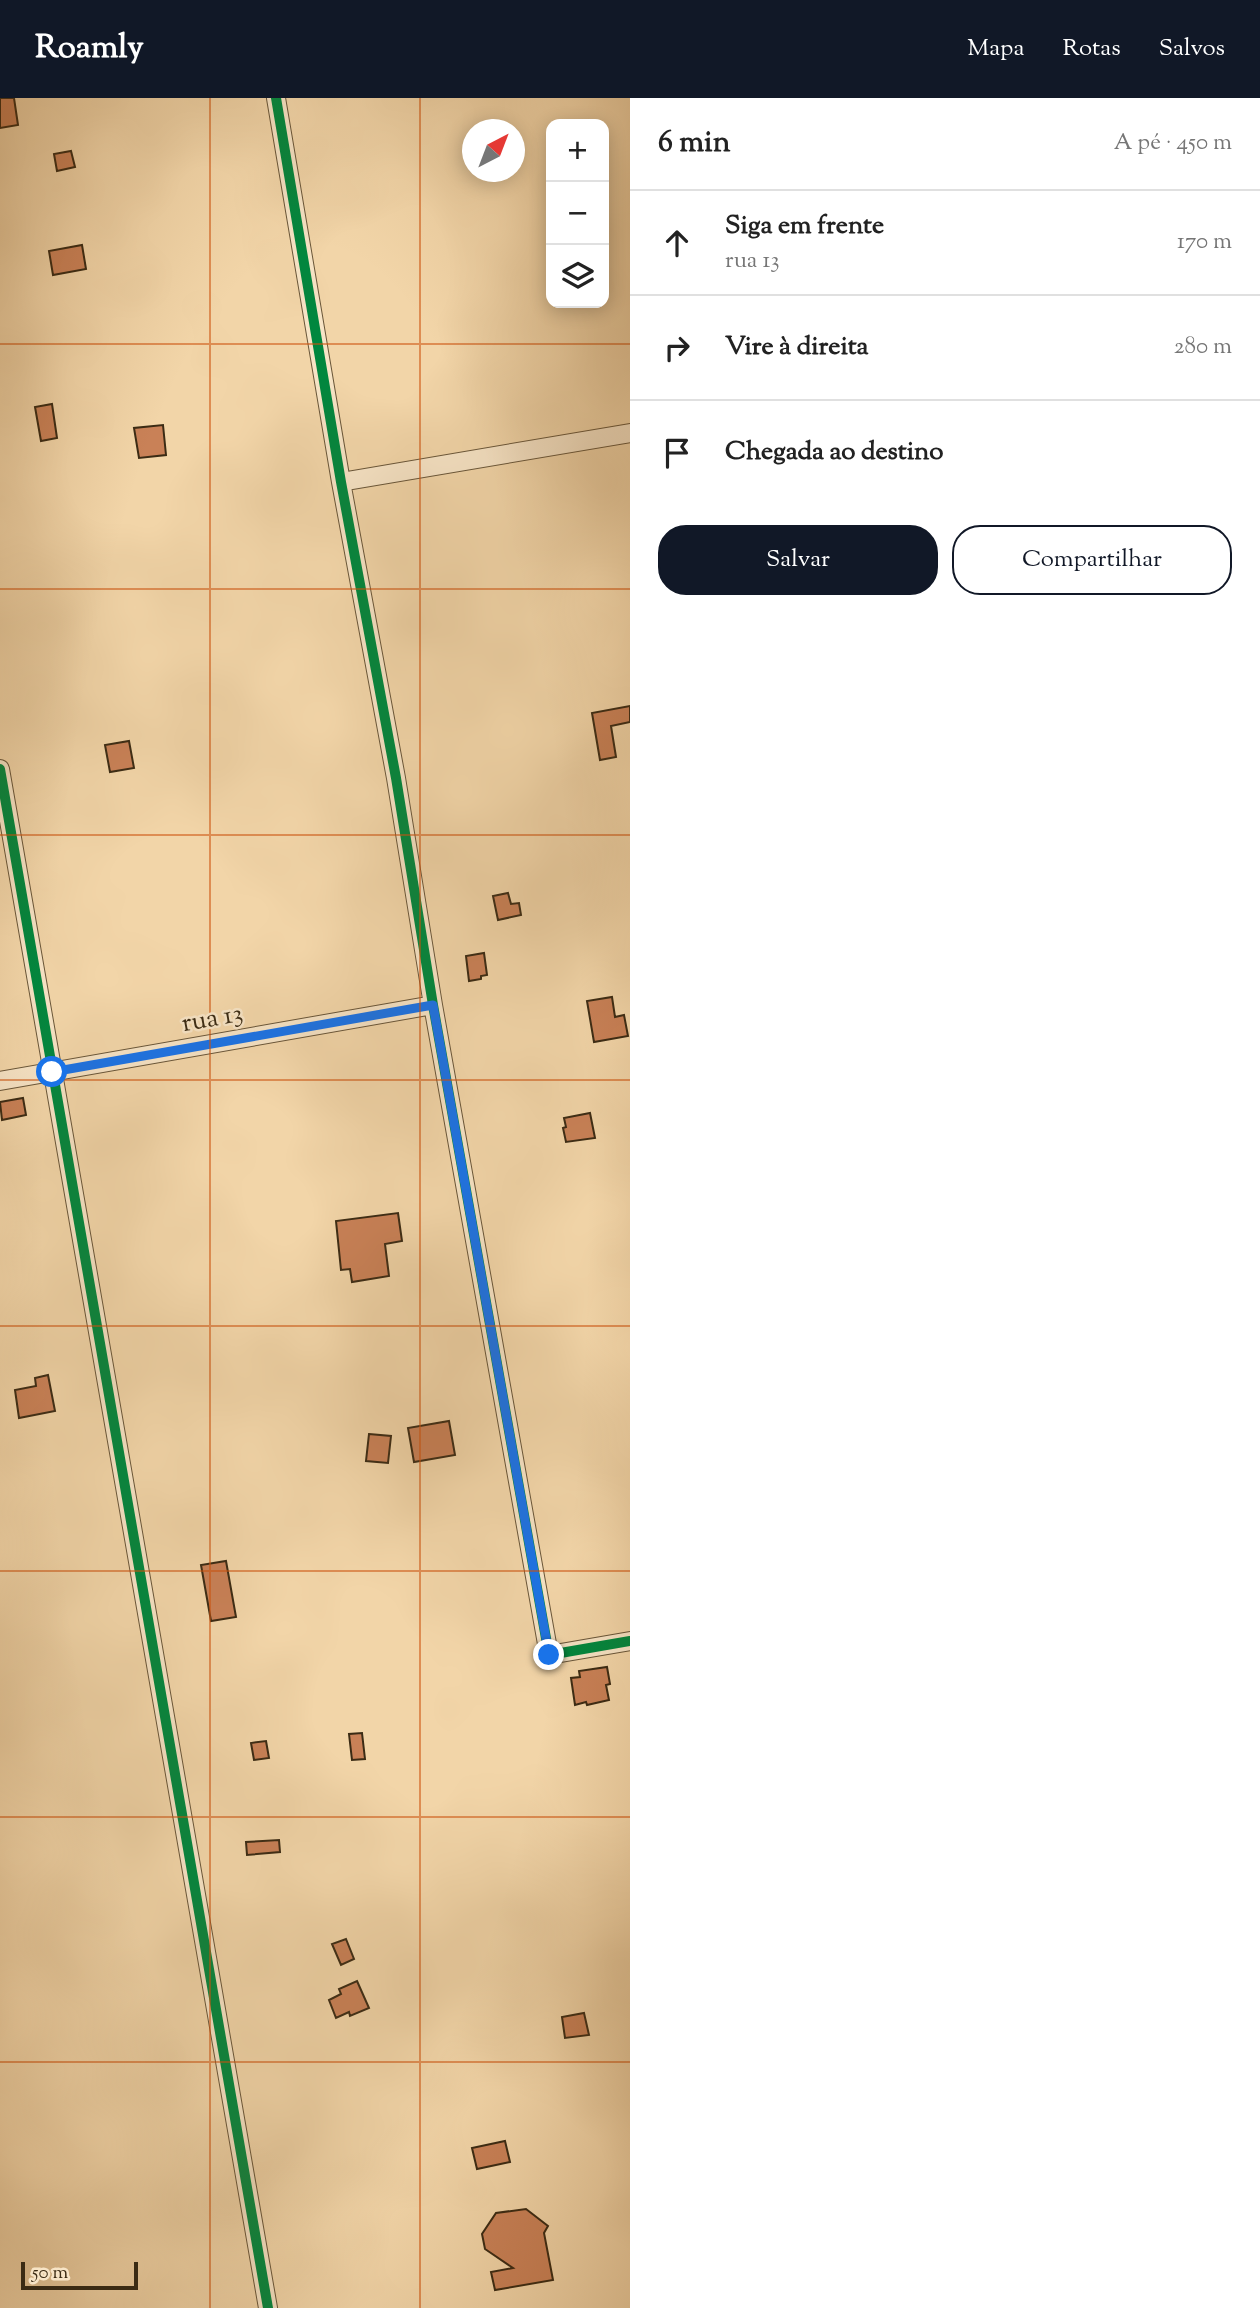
<!DOCTYPE html>
<html lang="pt">
<head>
<meta charset="utf-8">
<style>
	:root { --surface:#fff; --page:#f6f6f6; --text:#222; --muted:#767676; --line:#e0e0e0; --accent:#111827 }
	body { margin:0; font-family:"Sorts Mill Goudy",serif; background:var(--page); color:var(--text) }
	.controls { position:absolute; right:21px; top:21px; display:grid; overflow:hidden; border-radius:14px; box-shadow:0 4px 18px #0003 }
	.controls button { width:63px; height:63px; display:grid; place-items:center; padding:0; border:0; border-bottom:2px solid var(--line); background:var(--surface); color:var(--text); font:35px sans-serif }
	.compass { position:absolute; left:462px; top:21px; width:63px; height:63px; border-radius:50%; background:var(--surface); box-shadow:0 4px 18px #0003; rotate:42deg }
	.scale { position:absolute; left:21px; bottom:18px; width:117px; box-sizing:border-box; padding-left:7px; border:4px solid #3b2b14; border-top:0; font-size:19px; line-height:24px; white-space:nowrap; color:#3b2b14; -webkit-text-stroke:5px #f7e4c6; paint-order:stroke }
	.stop { position:absolute; width:21px; height:21px; margin:-16px; border:5px solid #1a73e8; border-radius:50%; background:#fff }
	.stop.end { background:#1a73e8; border-color:#fff; box-shadow:0 2px 7px #0008 }
	.list { margin:0; padding:0; list-style:none }
	h2 { display:flex; justify-content:space-between; align-items:center; height:91px; margin:0; padding:0 28px; font-size:30px }
	h2 small { font-size:23px; font-weight:400; color:var(--muted) }
	.list li { display:grid; grid-template-columns:46px 1fr auto; gap:21px; align-items:center; box-sizing:border-box; height:105px; padding:0 28px; border-top:2px solid var(--line) }
	.list b { display:block; font-size:26px; white-space:nowrap }
	.list p { margin:0; font-size:23px; white-space:nowrap; color:var(--muted) }
	.list em { font-size:23px; font-style:normal; color:var(--muted) }
	.actions { display:flex; gap:14px; padding:21px 28px }
	.actions a { flex:1; padding:16px 0; border:2px solid var(--accent); border-radius:28px; text-align:center; font-size:24px; color:var(--accent) }
	.actions .main { background:var(--accent); color:#fff }
	.icon { flex:none; width:38px; height:38px; fill:none; stroke:currentColor; stroke-width:2; stroke-linecap:round; stroke-linejoin:round }
	.map { position:relative; flex:none; width:630px; height:2210px; overflow:hidden }
	header { display:flex; align-items:center; gap:42px; box-sizing:border-box; height:98px; padding:0 35px; background:var(--accent); color:#fff }
	header strong { font-size:33px }
	nav { display:flex; gap:38px; margin-inline-start:auto; font-size:24px }
	main { display:flex }
	aside { flex:1; background:var(--surface) }
	.map>svg:first-child { display:block }
	.building { fill:#c98157; stroke:#3b2b14; stroke-width:2 }
	.lines { fill:none; stroke-linecap:round; stroke-linejoin:round }
	.minor-casing { stroke:#695639; stroke-width:20 }
	.minor { stroke:#f7e4c6; stroke-width:18 }
	.cycleway-casing { stroke:#f7e4c6; stroke-width:15 }
	.cycleway { stroke:#00873e; stroke-width:10 }
	.route { stroke:#1a73e8; stroke-width:9 }
	.grid { fill:none; stroke:#ce520d; stroke-width:2; stroke-opacity:0.55 }
	.labels { text-anchor:middle; stroke-width:5; stroke-linejoin:round; paint-order:stroke }
	.street-label { font-size:26px; fill:#3b2b14; stroke:#f7e4c6 }
</style>
</head>
<body>
<header>
<strong>Roamly</strong>
<nav><a>Mapa</a><a>Rotas</a><a>Salvos</a></nav>
</header>
<main>
<div class="map">
<svg width="630" height="2210" viewBox="0 0 630 2210">
	<rect width="100%" height="100%" fill="#f2d5a8"/>
	<filter id="stains"><feTurbulence type="fractalNoise" baseFrequency=".00286" numOctaves="4"/><feColorMatrix values="0 0 0 0 .2 0 0 0 0 .09 0 0 0 0 .02 0 0 0 .5 -.17"/></filter>
	<radialGradient id="worn" r=".72"><stop offset=".6" stop-color="#630" stop-opacity="0"/><stop offset="1" stop-color="#630" stop-opacity=".3"/></radialGradient>
	<path class="building" d="M0,0H14L18,27L0,30Z
		M71,53L75,69L57,73L54,56Z
		M82,147L86,171L53,177L49,153Z
		M52,306L57,340L41,343L35,309Z
		M163,327L166,357L139,360L134,330Z
		M630,608V624L611,628L616,659L600,662L592,615Z
		M129,643L134,670L110,674L105,647Z
		M508,795L511,806L519,805L521,817L498,822L493,798Z
		M484,855L487,877L481,878V881L469,883L466,858Z
		M612,899L615,919L624,917L628,938L594,944L587,903Z
		M23,1000L26,1017L2,1022L0,1004Z
		M590,1015L595,1040L566,1044L563,1030L566,1029L564,1020Z
		M398,1115L402,1143L385,1146L389,1178L352,1184L350,1171L341,1172L336,1123Z
		M48,1277L55,1313L19,1320L15,1292L36,1288L35,1280Z
		M449,1323L455,1357L414,1364L408,1330Z
		M369,1336L391,1338L388,1365L366,1363Z
		M226,1463L236,1519L211,1523L201,1467Z
		M607,1569L610,1586L606,1587L609,1602L587,1607L586,1604L575,1607L571,1580L580,1579L579,1573Z
		M362,1635L365,1661L352,1662L349,1636Z
		M266,1643L269,1660L254,1662L251,1645Z
		M279,1742L280,1754L247,1757L246,1744Z
		M346,1841L354,1861L341,1867L332,1846Z
		M357,1883L369,1910L350,1918L349,1914L336,1920L329,1902L341,1896L339,1891Z
		M584,1915L589,1937L565,1940L562,1919Z
		M505,2043L510,2064L477,2071L472,2050Z
		M526,2111L548,2128L544,2135L553,2182L495,2192L491,2174L513,2170L485,2151L482,2136L496,2115Z"/>
	<g class="lines">
		<g class="minor-casing">
			<path id="minor" d="M276,0L341,384L396,680L433,907L549,1557L630,1543
				M341,384L630,335
				M0,671L268,2210
				M0,983L433,907"/>
		</g>
		<use href="#minor" class="minor"/>
		<g class="cycleway-casing">
			<path id="cycleway" d="M276,0L341,384L396,680L433,907L549,1557L630,1543
				M0,671L268,2210"/>
		</g>
		<use href="#cycleway" class="cycleway"/>
	</g>
	<g class="lines">
		<path class="route" d="M52,974L433,907L549,1557"/>
	</g>
	<path class="grid" d="M210,0V2210M420,0V2210M0,246H630M0,491H630M0,737H630M0,982H630M0,1228H630M0,1473H630M0,1719H630M0,1964H630"/>
	<g class="labels">
		<g class="street-label">
			<text transform="translate(212 919) rotate(-10)" y="9">rua 13</text>
		</g>
	</g>
	<rect width="100%" height="100%" filter="url(#stains)"/>
	<rect width="100%" height="100%" fill="url(#worn)"/>
</svg>
<div class="controls">
<button>+</button>
<button>−</button>
<button><svg class="icon" aria-label="layers" viewBox="0 0 24 24"><path d="M12 4l9 5-9 5-9-5zM3 14l9 5 9-5"/></svg></button>
</div>
<svg class="compass" viewBox="-18 -18 36 36"><path d="M0-13l5 13h-10z" fill="#e53935"/><path d="M0 13l5-13h-10z" fill="#767676"/></svg>
<div class="scale">50 m</div>
<div class="stop" style="left:52px;top:974px"></div>
<div class="stop end" style="left:549px;top:1557px"></div>
</div>
<aside>
<h2>6 min<small>A pé · 450 m</small></h2>
<ul class="list">
<li><svg class="icon" aria-label="ahead" viewBox="0 0 24 24"><path d="M12 20V5M6 11l6-6 6 6"/></svg><div><b>Siga em frente</b><p>rua 13</p></div><em>170 m</em></li>
<li><svg class="icon" aria-label="right" viewBox="0 0 24 24"><path d="M7 20v-9h11M14 6l5 5-5 5"/></svg><div><b>Vire à direita</b></div><em>280 m</em></li>
<li><svg class="icon" aria-label="arrive" viewBox="0 0 24 24"><path d="M6 21V4h12l-3 4 3 4H6"/></svg><div><b>Chegada ao destino</b></div></li>
</ul>
<div class="actions"><a class="main">Salvar</a><a>Compartilhar</a></div>
</aside>
</main>
</body>
</html>
